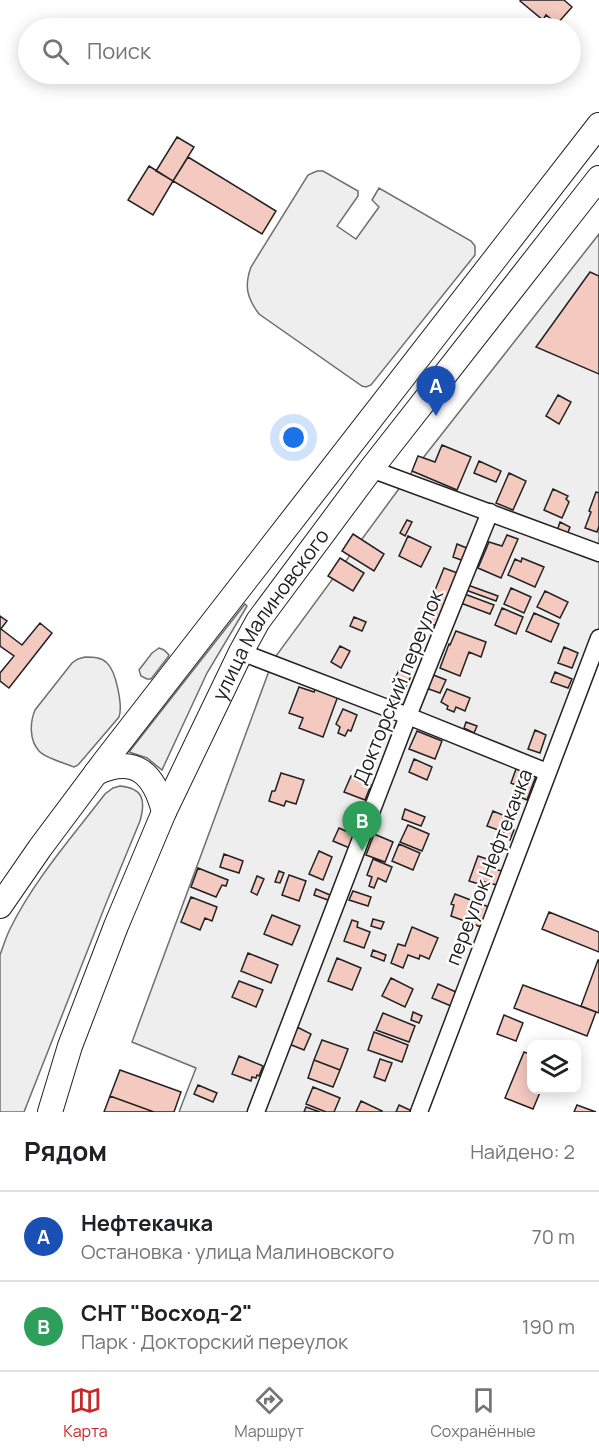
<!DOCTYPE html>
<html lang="ru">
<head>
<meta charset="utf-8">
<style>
	:root { --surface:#fff; --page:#f2f2f2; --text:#202124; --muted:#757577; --line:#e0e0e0; --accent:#c62828 }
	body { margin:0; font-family:Manrope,sans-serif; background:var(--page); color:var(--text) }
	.controls { position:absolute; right:18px; bottom:18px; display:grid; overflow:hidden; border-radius:12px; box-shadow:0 3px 15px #0003 }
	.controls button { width:54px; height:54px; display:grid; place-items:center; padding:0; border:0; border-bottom:2px solid var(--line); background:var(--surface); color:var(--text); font:30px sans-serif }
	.you { position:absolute; left:294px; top:438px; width:21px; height:21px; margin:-15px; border:4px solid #fff; border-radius:50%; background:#1a73e8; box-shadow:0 0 0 9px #1a73e833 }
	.badge { display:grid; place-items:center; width:39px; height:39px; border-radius:50%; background:var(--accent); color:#fff; font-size:20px; font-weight:700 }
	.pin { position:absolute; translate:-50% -50px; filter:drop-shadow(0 2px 3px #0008) }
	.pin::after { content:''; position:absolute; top:32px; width:21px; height:18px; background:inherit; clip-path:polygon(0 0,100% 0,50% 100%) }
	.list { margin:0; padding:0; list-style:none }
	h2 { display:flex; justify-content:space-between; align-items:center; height:78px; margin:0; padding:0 24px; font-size:26px }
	h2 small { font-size:20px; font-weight:400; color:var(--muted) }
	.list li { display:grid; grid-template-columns:39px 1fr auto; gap:18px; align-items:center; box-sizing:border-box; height:90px; padding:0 24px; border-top:2px solid var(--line) }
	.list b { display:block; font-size:22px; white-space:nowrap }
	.list p { margin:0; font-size:20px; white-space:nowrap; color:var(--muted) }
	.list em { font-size:20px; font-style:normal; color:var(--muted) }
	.icon { flex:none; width:33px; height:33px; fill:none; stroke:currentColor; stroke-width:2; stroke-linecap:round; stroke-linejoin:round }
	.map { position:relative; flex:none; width:599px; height:1112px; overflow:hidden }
	.search { position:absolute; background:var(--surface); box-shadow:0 3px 15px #0003; left:18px; right:18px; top:18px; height:66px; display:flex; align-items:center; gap:15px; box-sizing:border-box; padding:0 21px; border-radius:33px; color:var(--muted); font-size:22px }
	.sheet { height:258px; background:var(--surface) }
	nav { display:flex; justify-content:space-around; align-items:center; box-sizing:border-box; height:84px; border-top:2px solid var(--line); background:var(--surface); font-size:16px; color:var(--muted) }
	nav a { display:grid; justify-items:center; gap:3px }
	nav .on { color:var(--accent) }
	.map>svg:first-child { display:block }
	.green { fill:#eee; stroke:#6f6f6f; stroke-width:1.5 }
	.building { fill:#f3c9c0; stroke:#222; stroke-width:1.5 }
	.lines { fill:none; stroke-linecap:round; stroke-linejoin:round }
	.minor-casing { stroke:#222; stroke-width:19 }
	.highway-casing { stroke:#222; stroke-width:26 }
	.minor { stroke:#fff; stroke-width:16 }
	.highway { stroke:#fff; stroke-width:24 }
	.labels { text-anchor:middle; stroke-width:4.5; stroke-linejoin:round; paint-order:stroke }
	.street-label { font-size:20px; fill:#222; stroke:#fff }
</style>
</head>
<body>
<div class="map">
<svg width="599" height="1112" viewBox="0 0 599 1112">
	<rect width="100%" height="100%" fill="#fff"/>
	<path class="green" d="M317,171H323L358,191V196L337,226L356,239L379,207L372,200L379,188L471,241L475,246V255L371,385L366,387L362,386L259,314C247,298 244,286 251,267L308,175Z
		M599,234V650L420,1112H179L196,1068L132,1042L273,660L401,486Z
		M245,604L247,606L207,673L162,770L147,758L129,752Z
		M159,648L164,650L169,655L168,657L151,679H147L141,676L139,670L152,653Z
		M85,657C93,657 101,657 107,663C116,671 123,706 119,717L78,765L74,767C65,763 45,758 39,751C29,740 30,722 35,710L72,663L78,659Z
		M120,786C143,788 146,800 140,821L107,901L24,1112H0V955C3,947 6,937 10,929C34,880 72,837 105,794L113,788Z"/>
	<path class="building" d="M521,0H564L572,7L557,24L546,15L543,20L520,1Z
		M177,137L194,147L173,181L156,171Z
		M188,157L276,211L262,234L173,181Z
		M149,166L173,181L153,215L128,200Z
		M590,272L599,276V374L536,347Z
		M558,395L571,402L559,424L546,416Z
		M442,445L471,457L457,490L412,471L418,456L435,462Z
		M479,461L501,471L496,482L474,473Z
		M509,473L526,481L513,510L496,503Z
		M553,489L568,496L566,499L569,502L562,518L544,510Z
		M596,492L599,493V526L597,532L585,528L591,512L589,511Z
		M407,520L412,522L405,536L400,533Z
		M560,522L570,527L567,535L557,531Z
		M353,534L384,554L374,571L342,551Z
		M507,535L518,539L501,578L478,568L489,542L502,546Z
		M408,536L431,547L421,567L399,556Z
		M457,544L469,549L464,561L453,557Z
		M340,558L364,573L353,591L328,576Z
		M522,558L544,567L535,587L508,575L515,559L521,562Z
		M444,568L460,574L439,627L423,620Z
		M465,584L498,596L496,601L463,589Z
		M511,588L531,597L524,613L504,604Z
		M545,591L568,602L560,618L537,607Z
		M462,593L494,605L490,614L458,602Z
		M502,608L523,617L516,634L495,625Z
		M534,613L559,624L551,642L526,631Z
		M0,616L7,621L0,630Z
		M354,617L366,622L362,631L350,626Z
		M40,623L52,633L9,688L0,681V673L14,656L0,646V630L1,629L22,645Z
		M456,631L486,642L481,657L469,652L460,676L440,668L449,644L450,645Z
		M340,646L350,651L341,668L331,662Z
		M564,647L578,653L572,668L558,663Z
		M399,670L411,676L405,689L393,683Z
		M555,672L572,679L568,688L551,682Z
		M431,674L446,680L440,693L426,688Z
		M299,687L314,692L316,687L338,696L323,737L299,728L303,718L289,713Z
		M447,689L470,698L465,711L456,707L454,712L447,709L448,706L441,702Z
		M343,709L357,715L351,731L348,730L345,736L338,733L340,727L336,724Z
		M466,722L477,726L474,733L464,728Z
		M535,730L546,735L540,753L528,749Z
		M417,731L442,741L435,759L409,749Z
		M414,759L432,767L427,780L409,772Z
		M516,769L536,776L527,800L515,795L518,786L511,783Z
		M281,773L304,780L296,804L286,801L284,806L269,801L272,791H275Z
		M351,776L371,785L365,800L344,792Z
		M405,809L425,817L421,826L402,819Z
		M493,811L510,818L506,827L514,830L510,840L502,837L504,832L487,826Z
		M408,825L429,834L422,851L400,842Z
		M339,828L357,836L352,849L333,841Z
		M374,834L393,842L385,862L366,855Z
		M399,844L420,853L413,870L392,861Z
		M319,851L332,857L323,880L309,874Z
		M224,854L243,861L239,873L220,867Z
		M478,856L496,862L494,869L502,871L497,885L481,881L479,884L469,881Z
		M373,859L392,867L386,882L378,878L374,888L369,886L372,877L367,875Z
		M198,868L228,880L226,886L222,885L216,897L191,887Z
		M279,871L284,873L280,883L275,882Z
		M289,875L306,881L299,901L282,895Z
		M257,876L264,879L257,895L251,892Z
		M316,889L330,895L328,900L314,895Z
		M353,891L371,897L368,906L349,900Z
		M455,894L489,907L481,927L451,916L454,905L451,904Z
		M191,897L217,907L212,921L205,918L200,930L181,922Z
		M549,912L599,932V952L542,929Z
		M272,915L300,926L292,945L264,934Z
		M373,919L384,922L381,929L371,926Z
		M352,920L358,922L357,927L370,932L364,948L344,941Z
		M412,927L438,938L429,959L420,955L419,959L408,955L403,968L391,963L398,944L405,946Z
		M373,950L386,955L384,961L371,956Z
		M248,953L278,965L271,983L241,971Z
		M337,958L361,968L352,990L328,981Z
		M598,960H599V1013L581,1006Z
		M391,978L413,989L405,1007L382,996Z
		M239,981L263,990L256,1007L232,997Z
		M438,984L456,992L451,1006L432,998Z
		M523,985L596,1012L587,1036L514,1008Z
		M413,1012L422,1016L419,1023L411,1020Z
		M383,1013L415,1026L409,1042L376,1030Z
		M504,1015L523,1023L516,1041L497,1034Z
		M297,1027L311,1034L304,1050L289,1044Z
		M374,1032L408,1045L402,1062L368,1050Z
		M322,1040L348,1049L340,1070L314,1060Z
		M524,1052L532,1055V1090H541L533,1109L505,1098Z
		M239,1056L263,1066L259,1076L257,1075L256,1078L252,1077L251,1081L232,1074Z
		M380,1059L392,1063L385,1081L374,1077Z
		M314,1060L340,1070L333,1087L308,1078Z
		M120,1070L181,1092L174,1112H154L110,1096Z
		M198,1085L217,1093L213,1102L194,1094Z
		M313,1087L340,1098L334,1112H326L306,1104Z
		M110,1096L154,1112H104Z
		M361,1101L382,1111L381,1112H356Z
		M399,1105L412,1111L411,1112H396Z
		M577,1105L596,1112H574Z
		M306,1107L320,1112H304Z"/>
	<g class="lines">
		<g class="minor-casing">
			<path id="minor" d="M371,469L599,553
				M241,652L408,716L547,772
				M256,1112L408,716L490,512
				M419,1112L599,638"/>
		</g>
		<g class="highway-casing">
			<g id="highway">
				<path d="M96,773C135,755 154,773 164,812"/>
				<path d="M0,906L40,848L105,761L599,125"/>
				<path id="s1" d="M50,1112L70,1046L116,926L164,812L241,652L258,621L371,469L599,178"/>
			</g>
		</g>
		<use href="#minor" class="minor"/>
		<use href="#highway" class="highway"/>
	</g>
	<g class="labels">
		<g class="street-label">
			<text dy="7" stroke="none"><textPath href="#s1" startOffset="546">улица Малиновского</textPath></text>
			<text transform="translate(398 687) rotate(-68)" y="7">Докторский переулок</text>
			<text transform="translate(489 867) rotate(-69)" y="7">переулок Нефтекачка</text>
		</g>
	</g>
</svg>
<div class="controls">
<button><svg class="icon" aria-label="layers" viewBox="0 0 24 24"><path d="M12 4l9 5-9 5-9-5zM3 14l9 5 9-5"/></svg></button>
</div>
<div class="you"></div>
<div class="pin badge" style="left:436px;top:416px;background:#1a4fb4">A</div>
<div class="pin badge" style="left:362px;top:851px;background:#2e9e5b">B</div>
<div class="search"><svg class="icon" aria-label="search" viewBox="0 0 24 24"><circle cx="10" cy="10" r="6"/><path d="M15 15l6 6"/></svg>Поиск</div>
</div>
<section class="sheet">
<h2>Рядом<small>Найдено: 2</small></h2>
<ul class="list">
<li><span class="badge" style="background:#1a4fb4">A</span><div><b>Нефтекачка</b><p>Остановка · улица Малиновского</p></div><em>70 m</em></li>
<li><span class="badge" style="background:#2e9e5b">B</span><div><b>СНТ &quot;Восход-2&quot;</b><p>Парк · Докторский переулок</p></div><em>190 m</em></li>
</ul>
</section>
<nav>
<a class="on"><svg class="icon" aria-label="map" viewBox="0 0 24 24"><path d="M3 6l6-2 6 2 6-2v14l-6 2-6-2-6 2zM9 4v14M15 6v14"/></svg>Карта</a>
<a><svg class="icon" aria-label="directions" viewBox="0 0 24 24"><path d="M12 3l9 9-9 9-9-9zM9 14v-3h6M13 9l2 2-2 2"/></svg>Маршрут</a>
<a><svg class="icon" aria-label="saved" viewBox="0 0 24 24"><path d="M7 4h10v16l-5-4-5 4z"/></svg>Сохранённые</a>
</nav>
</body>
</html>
